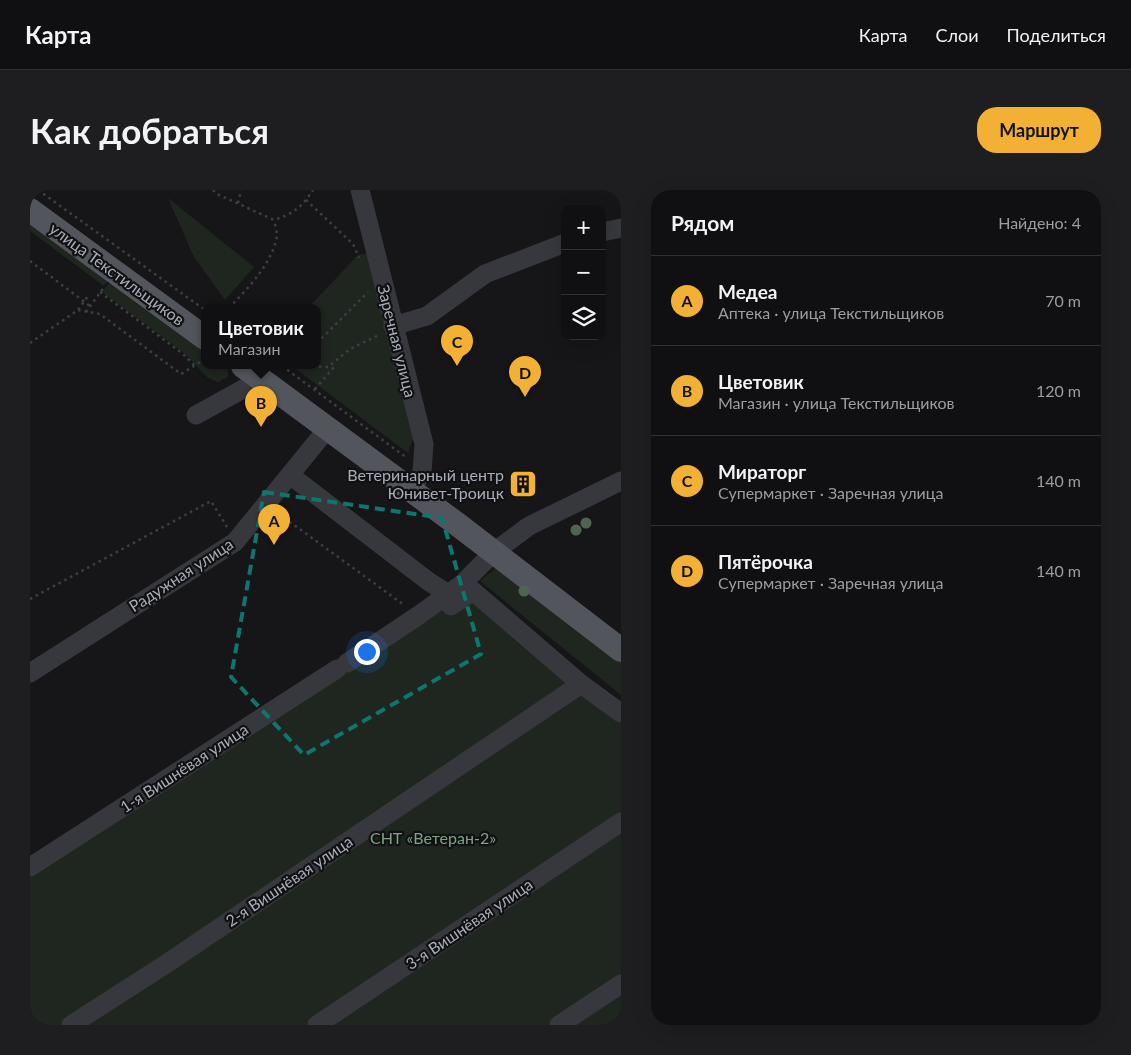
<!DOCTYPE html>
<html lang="ru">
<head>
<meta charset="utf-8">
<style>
	:root { --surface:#101012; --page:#1e1e20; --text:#f1f3f6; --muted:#9c9d9f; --line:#303032; --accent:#f2b134 }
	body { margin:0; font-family:Lato,sans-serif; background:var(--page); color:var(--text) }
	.controls { position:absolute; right:15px; top:15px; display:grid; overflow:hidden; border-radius:10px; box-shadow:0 5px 20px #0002 }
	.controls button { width:45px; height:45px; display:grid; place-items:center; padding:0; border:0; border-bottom:1px solid var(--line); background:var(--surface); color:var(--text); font:25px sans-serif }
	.you { position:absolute; left:336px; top:461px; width:18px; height:18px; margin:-12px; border:4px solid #fff; border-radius:50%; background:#1a73e8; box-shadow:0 0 0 8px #1a73e833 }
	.badge { display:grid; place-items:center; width:32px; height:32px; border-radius:50%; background:var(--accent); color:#111; font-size:16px; font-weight:700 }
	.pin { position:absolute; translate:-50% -41px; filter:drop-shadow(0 1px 2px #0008) }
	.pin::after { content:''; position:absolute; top:26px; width:18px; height:15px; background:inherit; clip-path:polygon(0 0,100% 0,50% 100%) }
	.popup { position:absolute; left:171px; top:114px; width:120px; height:65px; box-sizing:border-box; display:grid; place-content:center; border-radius:10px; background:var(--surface); filter:drop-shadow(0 1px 4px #0005); font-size:16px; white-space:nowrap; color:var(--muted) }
	.popup b { font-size:19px; color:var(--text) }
	.popup::after { content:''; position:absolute; left:50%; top:100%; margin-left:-10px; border:10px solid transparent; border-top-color:var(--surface) }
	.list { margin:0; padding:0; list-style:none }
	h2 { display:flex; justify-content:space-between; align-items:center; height:65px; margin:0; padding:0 20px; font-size:21px }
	h2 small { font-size:16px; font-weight:400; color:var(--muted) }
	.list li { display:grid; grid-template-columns:32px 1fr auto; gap:15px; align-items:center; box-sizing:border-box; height:90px; padding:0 20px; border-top:1px solid var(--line) }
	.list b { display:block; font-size:19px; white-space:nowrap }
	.list p { margin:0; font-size:16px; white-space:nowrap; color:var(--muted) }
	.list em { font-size:16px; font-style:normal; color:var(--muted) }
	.icon { flex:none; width:28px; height:28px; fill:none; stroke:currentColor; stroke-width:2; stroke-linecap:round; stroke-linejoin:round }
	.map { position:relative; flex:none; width:591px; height:835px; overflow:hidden; border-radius:20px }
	header { display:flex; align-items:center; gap:30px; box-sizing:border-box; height:70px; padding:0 25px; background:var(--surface); border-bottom:1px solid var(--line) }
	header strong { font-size:24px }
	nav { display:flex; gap:28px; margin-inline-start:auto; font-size:18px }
	.intro { display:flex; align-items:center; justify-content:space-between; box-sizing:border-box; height:120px; padding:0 30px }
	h1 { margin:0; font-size:35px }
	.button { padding:12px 22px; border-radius:20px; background:var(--accent); color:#111; font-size:18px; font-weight:700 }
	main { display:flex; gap:30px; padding:0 30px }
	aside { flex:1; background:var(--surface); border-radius:20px; box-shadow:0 5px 20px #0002 }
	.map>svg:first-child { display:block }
	.green { fill:#1e261f }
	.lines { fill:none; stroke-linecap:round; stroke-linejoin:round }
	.path { stroke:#3d3f44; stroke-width:2.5; stroke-dasharray:2.5 4; stroke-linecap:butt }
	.minor { stroke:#37383d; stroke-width:19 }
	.major { stroke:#53555c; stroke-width:24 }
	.tree { fill:#506452 }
	.marked { fill:none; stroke:#0f766e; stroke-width:4; stroke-dasharray:10 6; stroke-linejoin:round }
	.labels { text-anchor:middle; stroke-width:4.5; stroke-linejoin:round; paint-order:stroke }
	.street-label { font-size:16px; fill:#a8adb8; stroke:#111113 }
	.poi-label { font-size:16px; fill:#a8adb8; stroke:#111113; text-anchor:end }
	.park-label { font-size:16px; fill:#7fa381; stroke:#111113 }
</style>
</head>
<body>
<header>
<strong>Карта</strong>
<nav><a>Карта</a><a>Слои</a><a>Поделиться</a></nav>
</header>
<div class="intro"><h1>Как добраться</h1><a class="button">Маршрут</a></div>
<main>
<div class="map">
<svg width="591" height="835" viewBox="0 0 591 835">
	<rect width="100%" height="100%" fill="#161618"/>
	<path class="green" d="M138,8L224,77L195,110L164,67Z
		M0,33L78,91L74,96L0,41Z
		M342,63L385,243L378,263L262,176H287V118H278L328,65Z
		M80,92L175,163V176H192L198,180V187L188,192L178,188L154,163L72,102Z
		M472,373L591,467V505L450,391Z
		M436,403L591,534V835H0V687Z"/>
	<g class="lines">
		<path class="path" d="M8,0L175,120
			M183,0L187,4L244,30C264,23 271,18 283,0
			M276,10L323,54L329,68
			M208,13L211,0
			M0,71L60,116
			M70,102L153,164L164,175
			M199,118C218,98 242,74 247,46C247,41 245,35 244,30
			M48,120L70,124L151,184L175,169
			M56,122L74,97
			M0,153L48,120L58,106
			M287,153L338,102
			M252,176L377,268
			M276,176L298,177L320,159L349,145
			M257,179L265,176
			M285,199L304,177
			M249,324L374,415
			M0,409L181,311L197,337"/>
		<path class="minor" d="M330,0L394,254L392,282L382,300
			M572,42L591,38
			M363,136L397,126L455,84L535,53
			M166,225L231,189
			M260,285L398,391L418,404
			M421,416L443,401L551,494L591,523
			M317,473L389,425L432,394L464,362L499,336L591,291
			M0,483L205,352L298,238
			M0,677L307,479
			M41,835L136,774L551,494
			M287,835L591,632
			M529,835L591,794"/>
		<path class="major" d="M0,20L175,148
			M213,176L427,334L591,460"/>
	</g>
	<g class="tree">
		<circle cx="556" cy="333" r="5.5"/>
		<circle cx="546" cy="340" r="5.5"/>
		<circle cx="494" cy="401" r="5.5"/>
	</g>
	<path class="marked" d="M234,302L412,328L451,464L274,565L201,487Z"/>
	<defs>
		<g id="building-square" transform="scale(1.4375)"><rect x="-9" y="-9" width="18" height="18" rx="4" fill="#f2b134" stroke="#111113"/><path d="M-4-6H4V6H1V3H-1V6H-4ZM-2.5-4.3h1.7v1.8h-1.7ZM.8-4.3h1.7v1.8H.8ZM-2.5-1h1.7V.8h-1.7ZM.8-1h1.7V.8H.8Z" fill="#111"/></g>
	</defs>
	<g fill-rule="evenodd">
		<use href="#building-square" x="493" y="294"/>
	</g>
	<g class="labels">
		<g class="street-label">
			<text transform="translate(87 84) rotate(36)" y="6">улица Текстильщиков</text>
			<text transform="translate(367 151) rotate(76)" y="6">Заречная улица</text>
			<text transform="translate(151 385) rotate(-33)" y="6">Радужная улица</text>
			<text transform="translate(154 578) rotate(-33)" y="6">1-я Вишнёвая улица</text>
			<text transform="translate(259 691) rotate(-34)" y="6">2-я Вишнёвая улица</text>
			<text transform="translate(439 734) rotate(-34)" y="6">3-я Вишнёвая улица</text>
		</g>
		<g class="poi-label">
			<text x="474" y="291">Ветеринарный центр<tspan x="474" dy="18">Юнивет-Троицк</tspan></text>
		</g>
		<g class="park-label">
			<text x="403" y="654">СНТ «Ветеран-2»</text>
		</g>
	</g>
</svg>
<div class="controls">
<button>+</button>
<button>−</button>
<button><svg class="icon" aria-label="layers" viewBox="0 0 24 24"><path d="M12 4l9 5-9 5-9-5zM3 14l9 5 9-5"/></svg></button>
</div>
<div class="you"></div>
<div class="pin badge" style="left:244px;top:355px">A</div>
<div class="pin badge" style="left:231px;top:237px">B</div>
<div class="popup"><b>Цветовик</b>Магазин</div>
<div class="pin badge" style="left:427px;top:176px">C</div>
<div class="pin badge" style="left:495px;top:207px">D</div>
</div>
<aside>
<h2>Рядом<small>Найдено: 4</small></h2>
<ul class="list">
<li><span class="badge">A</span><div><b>Медеа</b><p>Аптека · улица Текстильщиков</p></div><em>70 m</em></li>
<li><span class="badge">B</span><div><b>Цветовик</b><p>Магазин · улица Текстильщиков</p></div><em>120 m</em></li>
<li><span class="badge">C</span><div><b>Мираторг</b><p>Супермаркет · Заречная улица</p></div><em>140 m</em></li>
<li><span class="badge">D</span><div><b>Пятёрочка</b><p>Супермаркет · Заречная улица</p></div><em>140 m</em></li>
</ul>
</aside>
</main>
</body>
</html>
